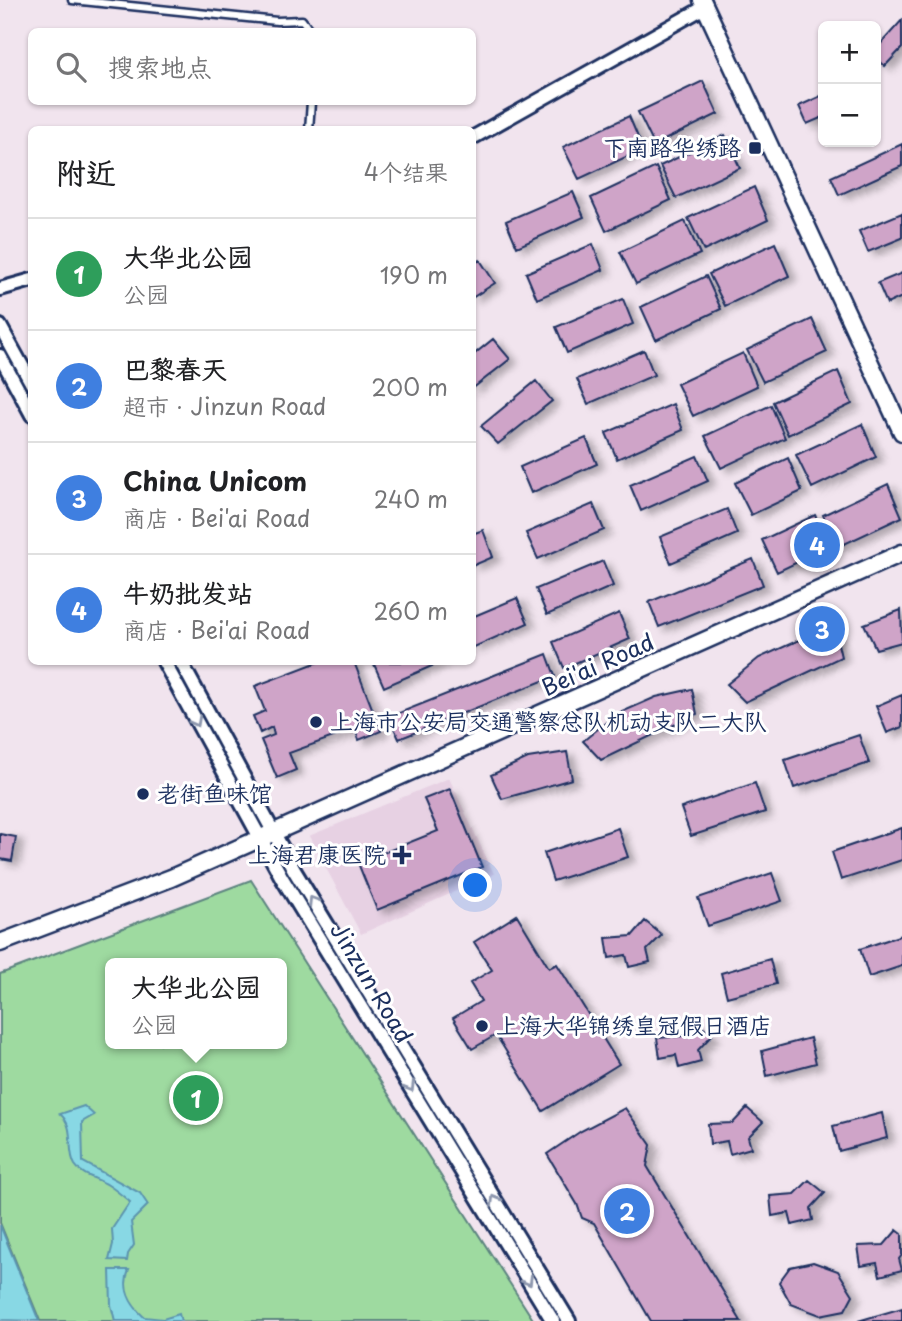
<!DOCTYPE html>
<html lang="zh">
<head>
<meta charset="utf-8">
<style>
	:root { --surface:#fff; --page:#f2f2f2; --text:#202124; --muted:#757577; --line:#e0e0e0; --accent:#0f766e }
	body { margin:0; font-family:"Playpen Sans","LXGW WenKai TC",sans-serif; background:var(--page); color:var(--text) }
	.controls { position:absolute; right:21px; top:21px; display:grid; overflow:hidden; border-radius:10px; box-shadow:0 2px 5px #0004 }
	.controls button { width:63px; height:63px; display:grid; place-items:center; padding:0; border:0; border-bottom:2px solid var(--line); background:var(--surface); color:var(--text); font:35px sans-serif }
	.you { position:absolute; left:476px; top:886px; width:24px; height:24px; margin:-18px; border:5px solid #fff; border-radius:50%; background:#1a73e8; box-shadow:0 0 0 10px #1a73e833 }
	.badge { display:grid; place-items:center; width:46px; height:46px; border-radius:50%; background:var(--accent); color:#fff; font-size:23px; font-weight:700 }
	.pin { position:absolute; translate:-50% -50%; border:4px solid #fff; box-shadow:0 2px 7px #0006 }
	.popup { position:absolute; left:105px; top:958px; width:182px; height:91px; box-sizing:border-box; display:grid; place-content:center; border-radius:10px; background:var(--surface); filter:drop-shadow(0 2px 5px #0005); font-size:23px; white-space:nowrap; color:var(--muted) }
	.popup b { font-size:26px; color:var(--text) }
	.popup::after { content:''; position:absolute; left:50%; top:100%; margin-left:-14px; border:14px solid transparent; border-top-color:var(--surface) }
	.list { margin:0; padding:0; list-style:none }
	h2 { display:flex; justify-content:space-between; align-items:center; height:91px; margin:0; padding:0 28px; font-size:30px }
	h2 small { font-size:23px; font-weight:400; color:var(--muted) }
	.list li { display:grid; grid-template-columns:46px 1fr auto; gap:21px; align-items:center; box-sizing:border-box; height:112px; padding:0 28px; border-top:2px solid var(--line) }
	.list b { display:block; font-size:26px; white-space:nowrap }
	.list p { margin:0; font-size:23px; white-space:nowrap; color:var(--muted) }
	.list em { font-size:23px; font-style:normal; color:var(--muted) }
	.icon { flex:none; width:38px; height:38px; fill:none; stroke:currentColor; stroke-width:2; stroke-linecap:round; stroke-linejoin:round }
	.map { position:relative; flex:none; width:902px; height:1321px; overflow:hidden }
	.search { position:absolute; background:var(--surface); box-shadow:0 2px 5px #0004; left:28px; top:28px; width:448px; height:77px; display:flex; align-items:center; gap:18px; box-sizing:border-box; padding:0 24px; border-radius:10px; color:var(--muted); font-size:26px }
	.panel { position:absolute; background:var(--surface); box-shadow:0 2px 5px #0004; left:28px; top:126px; width:448px; height:539px; border-radius:10px }
	.map>svg:first-child { display:block }
	.built { fill:#e7d1e3 }
	.green { fill:#9edaa0; stroke:#5c847f; stroke-width:2; fill-rule:evenodd }
	.water { fill:#88d8e4; stroke:#5c94ae; stroke-width:2 }
	.building { fill:#cfa4c8; stroke:#1b2f5e; stroke-width:2; filter:url(#shadow) }
	.lines { fill:none; stroke-linecap:round; stroke-linejoin:round }
	.service-casing { stroke:#1b2f5e; stroke-width:11 }
	.minor-casing { stroke:#1b2f5e; stroke-width:18 }
	.tertiary-casing { stroke:#1b2f5e; stroke-width:21 }
	.service { stroke:#fff; stroke-width:6 }
	.minor { stroke:#fff; stroke-width:12 }
	.tertiary { stroke:#fff; stroke-width:16 }
	.oneway { stroke:#8d97ae }
	.poi-dot { fill:#1b2f5e; stroke:#fff; stroke-width:2.5 }
	.labels { text-anchor:middle; stroke-width:6; stroke-linejoin:round; paint-order:stroke }
	.poi-label { font-size:23px; fill:#1b2f5e; stroke:#fff; text-anchor:start }
	.street-label { font-size:23px; fill:#1b2f5e; stroke:#fff }
</style>
</head>
<body>
<div class="map">
<svg width="902" height="1321" viewBox="0 0 902 1321">
	<defs>
		<filter id="shadow"><feDropShadow dx="7" dy="4" stdDeviation="3.5" flood-color="#0004"/></filter>
	</defs>
	<rect width="100%" height="100%" fill="#f1e4ee"/>
	<filter id="ink" filterUnits="userSpaceOnUse"><feTurbulence type="fractalNoise" baseFrequency=".0143" numOctaves="2"/><feDisplacementMap in="SourceGraphic" scale="14" xChannelSelector="R" yChannelSelector="G"/><feConvolveMatrix kernelMatrix="1 2 1 2 8 2 1 2 1" color-interpolation-filters="sRGB"/></filter>
	<g filter="url(#ink)">
		<path class="built" d="M449,778L494,874L361,934L309,836Z"/>
		<path class="green" d="M251,880L534,1321H40L0,1223V974ZM110,963H282V1044H110Z"/>
		<path class="water" d="M84,1106L94,1115L82,1122L83,1162L140,1193L148,1205L131,1222L134,1245L128,1254L127,1261L109,1260L113,1244L112,1229L130,1202C123,1196 116,1190 108,1185C97,1178 82,1176 75,1165C66,1150 76,1127 60,1114Z
			M0,1225L39,1321L0,1320Z
			M110,1270H129C121,1289 130,1304 144,1317L163,1319L179,1314L181,1321H115L111,1305Z"/>
		<path class="building" d="M902,20V48L885,66L876,58V49Z
			M703,81L718,114L654,145L638,112Z
			M823,95V117L807,124L799,106Z
			M629,116L643,149L579,179L563,147Z
			M725,135L740,168L676,198L660,166Z
			M902,144V166L839,195L831,177Z
			M656,167L671,200L606,231L591,198Z
			M754,187L768,220L704,251L688,218Z
			M573,192L584,217L517,247L506,221Z
			M902,213V238L868,252L859,231Z
			M685,221L700,254L636,284L620,252Z
			M775,243L789,276L725,306L709,274Z
			M593,244L603,270L537,299L526,273Z
			M480,260L495,283L472,298V265Z
			M902,273V297L887,304L878,283Z
			M706,276L721,309L656,340L641,307Z
			M623,299L633,324L567,353L556,327Z
			M812,319L827,352L763,382L747,350Z
			M493,339L510,359L472,389V356Z
			M644,350L654,375L588,404L577,379Z
			M743,353L757,386L693,416L677,384Z
			M838,371L852,404L788,435L773,402Z
			M536,381L552,401L498,444L481,426Z
			M673,404L683,430L617,459L606,433Z
			M771,405L785,438L721,468L705,436Z
			M862,424L876,457L812,488L796,455Z
			M586,438L597,464L531,493L520,467Z
			M697,456L708,481L641,511L630,485Z
			M788,458L802,491L751,515L735,483Z
			M888,484L902,517L838,547L823,515Z
			M593,504L604,530L538,559L526,533Z
			M727,509L737,534L671,563L660,537Z
			M815,515L829,547L777,572L762,540Z
			M483,530L493,557L472,566V534Z
			M753,559L763,585L659,627L649,602Z
			M603,561L613,586L547,615L536,589Z
			M517,598L528,623L472,648V617Z
			M901,610L902,642L876,649L864,624Z
			M619,613L630,639L564,668L553,642Z
			M835,631L841,657L745,702L727,684L759,658L799,640Z
			M547,654L555,676L399,739L389,717Z
			M318,662H354L381,731L359,740L355,729L289,753L296,770L277,778L261,740L274,735L272,727L260,733L253,716L265,711L255,686Z
			M373,662H441L384,687Z
			M692,689L697,714L601,760L583,741L615,715L656,697Z
			M902,695V727L887,733L876,706Z
			M859,735L869,763L794,788L785,760Z
			M567,752L572,779L502,799L491,775L528,758Z
			M755,783L765,812L691,836L681,808Z
			M450,789L482,867L377,910L358,863L438,831L424,799Z
			M618,828L628,857L553,881L544,853Z
			M902,828V860L841,880L832,852Z
			M0,834L16,837L12,861L0,859Z
			M772,873L782,901L708,926L698,898Z
			M517,915L549,968L557,964L619,1064L543,1111L496,1035L472,1049L453,1018L481,1001L470,983L492,970L474,942Z
			M645,921L662,935L647,950L650,962L629,967L626,955L609,958L606,938L632,936Z
			M902,935V966L869,977L860,949Z
			M770,959L776,984L727,997L721,973Z
			M696,1022L712,1035L698,1050L701,1062L679,1068L676,1055L660,1058L657,1038L683,1036Z
			M810,1038L816,1063L767,1076L762,1051Z
			M625,1108L651,1145L647,1166L741,1321H651L594,1223L582,1218L577,1204L547,1154L581,1131Z
			M747,1108L763,1122L748,1137L751,1148L730,1154L727,1141L710,1144L708,1124L733,1123Z
			M882,1113L887,1138L839,1151L833,1126Z
			M809,1180L825,1193L811,1208L813,1220L792,1225L789,1213L772,1216L770,1196L795,1194Z
			M897,1230L902,1234V1255L899,1259L902,1270L880,1276L877,1263L861,1266L858,1246L884,1245Z
			M813,1262L838,1271L853,1295L845,1310L820,1315L791,1304L779,1282L790,1267Z
			M902,1308V1321H858Z"/>
		<g class="lines">
			<g class="service-casing">
				<path id="service" d="M72,0L277,21L302,20L311,32
					M309,130L311,102"/>
			</g>
			<g class="minor-casing">
				<path id="minor" d="M472,138L705,7
					M0,289L32,280
					M0,326L32,384
					M0,356L32,415
					M164,662L282,878L553,1321
					M181,662L294,870L569,1321"/>
			</g>
			<g class="tertiary-casing">
				<path id="tertiary" d="M702,0L902,432
					M0,943L171,878L902,553"/>
			</g>
			<use href="#service" class="service"/>
			<use href="#minor" class="minor"/>
			<use href="#tertiary" class="tertiary"/>
		</g>
		<defs><path id="oneway-chevron" d="M-2-3.5L2.5 0L-2 3.5" fill="none" stroke-width="1.6" stroke-linecap="round" stroke-linejoin="round" transform="scale(1.75)"/></defs>
		<g class="oneway">
			<use href="#oneway-chevron" transform="translate(196 722) rotate(62)"/>
			<use href="#oneway-chevron" transform="translate(313 901) rotate(-122)"/>
			<use href="#oneway-chevron" transform="translate(410 1087) rotate(59)"/>
			<use href="#oneway-chevron" transform="translate(495 1200) rotate(-121)"/>
			<use href="#oneway-chevron" transform="translate(528 1281) rotate(59)"/>
		</g>
	</g>
	<g class="poi-dot">
		<rect x="748" y="141" width="14" height="14" rx="3.5"/>
		<circle cx="316" cy="722" r="7"/>
		<circle cx="143" cy="794" r="7"/>
		<path d="M398.5 844.5h7v7h7v7h-7v7h-7v-7h-7v-7h7z"/>
		<circle cx="482" cy="1026" r="7"/>
	</g>
	<g class="labels">
		<g class="poi-label">
			<text x="741" y="156" text-anchor="end">下南路华绣路</text>
			<text x="330" y="730">上海市公安局交通警察总队机动支队二大队</text>
			<text x="157" y="802">老街鱼味馆</text>
			<text x="386" y="863" text-anchor="end">上海君康医院</text>
			<text x="496" y="1034">上海大华锦绣皇冠假日酒店</text>
		</g>
		<g class="street-label">
			<text transform="translate(598 665) rotate(-24)" y="8">Bei'ai Road</text>
			<text transform="translate(371 983) rotate(59)" y="8">Jinzun Road</text>
		</g>
	</g>
</svg>
<div class="controls">
<button>+</button>
<button>−</button>
</div>
<div class="you"></div>
<div class="pin badge" style="left:196px;top:1098px;background:#2e9e5b">1</div>
<div class="popup"><b>大华北公园</b>公园</div>
<div class="pin badge" style="left:627px;top:1211px;background:#3f7fe0">2</div>
<div class="pin badge" style="left:822px;top:629px;background:#3f7fe0">3</div>
<div class="pin badge" style="left:817px;top:545px;background:#3f7fe0">4</div>
<div class="search"><svg class="icon" aria-label="search" viewBox="0 0 24 24"><circle cx="10" cy="10" r="6"/><path d="M15 15l6 6"/></svg>搜索地点</div>
<section class="panel">
<h2>附近<small>4个结果</small></h2>
<ul class="list">
<li><span class="badge" style="background:#2e9e5b">1</span><div><b>大华北公园</b><p>公园</p></div><em>190 m</em></li>
<li><span class="badge" style="background:#3f7fe0">2</span><div><b>巴黎春天</b><p>超市 · Jinzun Road</p></div><em>200 m</em></li>
<li><span class="badge" style="background:#3f7fe0">3</span><div><b>China Unicom</b><p>商店 · Bei'ai Road</p></div><em>240 m</em></li>
<li><span class="badge" style="background:#3f7fe0">4</span><div><b>牛奶批发站</b><p>商店 · Bei'ai Road</p></div><em>260 m</em></li>
</ul>
</section>
</div>
</body>
</html>
